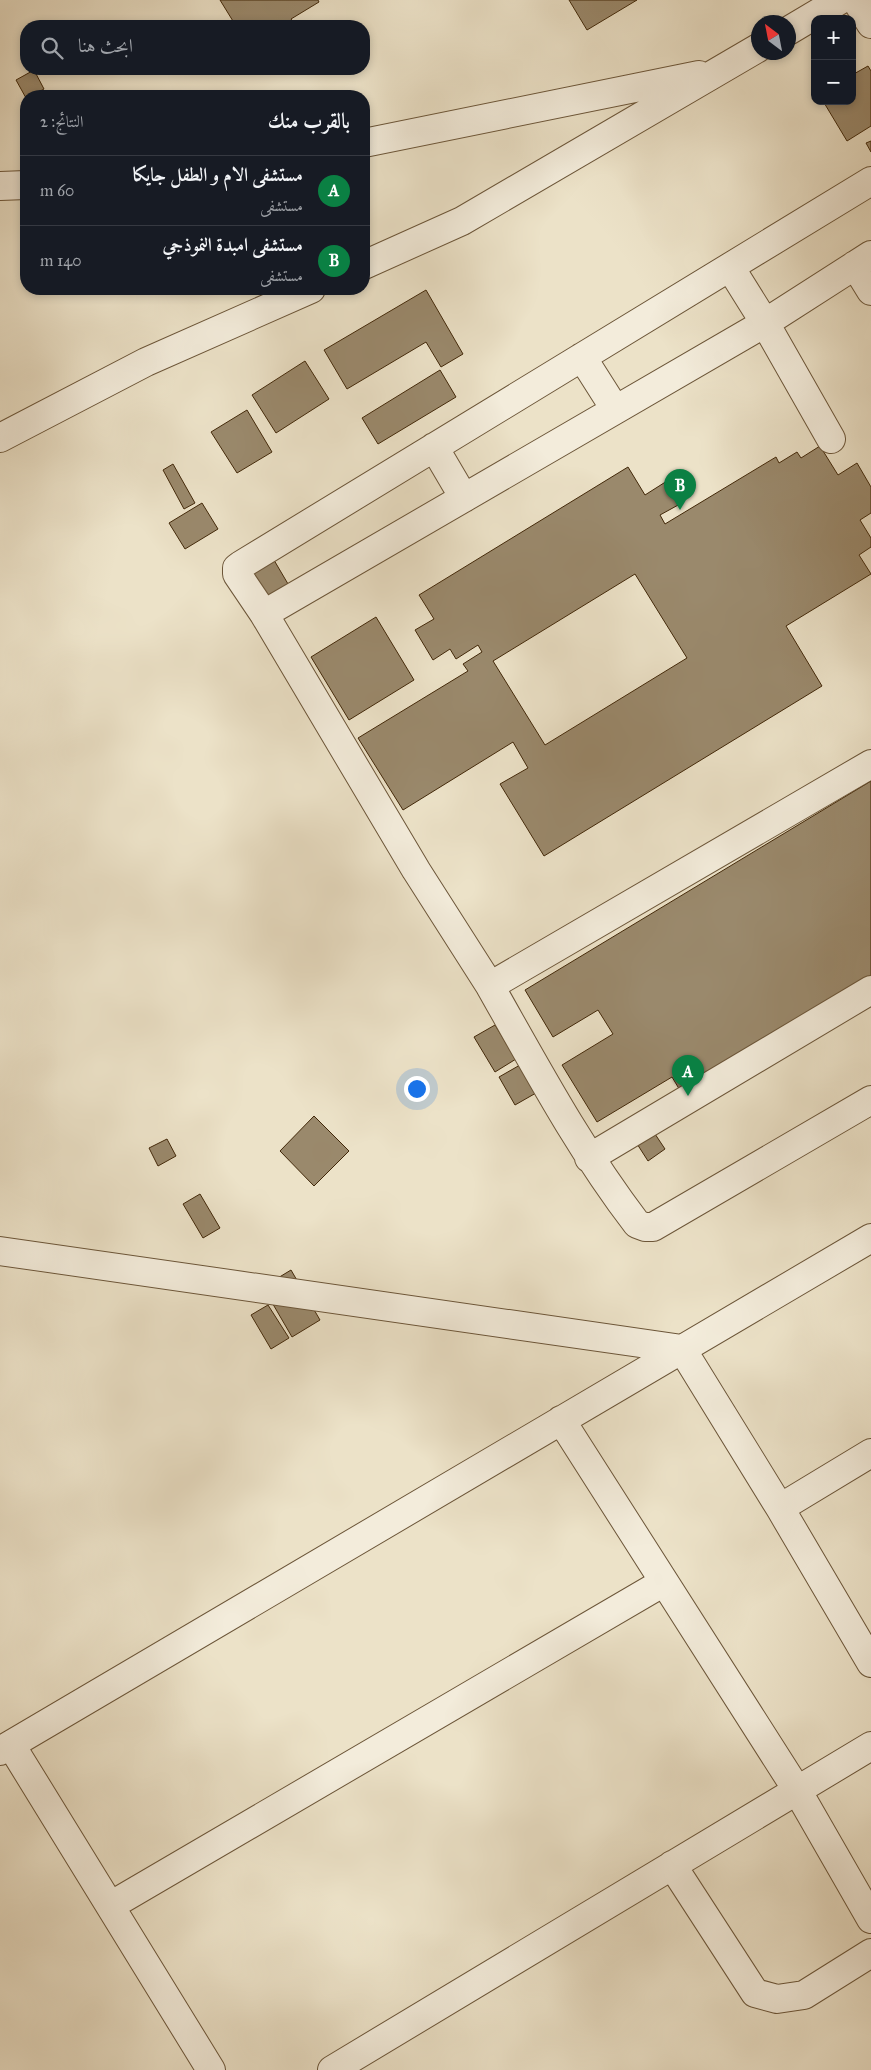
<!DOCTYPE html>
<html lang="ar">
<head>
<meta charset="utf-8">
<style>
	:root { --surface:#171b24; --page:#242831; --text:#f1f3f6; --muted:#9ea1a6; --line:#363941; --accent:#0b8043 }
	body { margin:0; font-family:"IM FELL Great Primer",Amiri,serif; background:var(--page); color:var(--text); direction:rtl }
	.controls { position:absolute; right:15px; top:15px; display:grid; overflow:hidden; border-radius:10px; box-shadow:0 2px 8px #0003 }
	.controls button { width:45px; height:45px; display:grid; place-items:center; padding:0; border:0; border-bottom:1px solid var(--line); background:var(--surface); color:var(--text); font:25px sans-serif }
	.compass { position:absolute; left:751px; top:15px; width:45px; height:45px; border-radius:50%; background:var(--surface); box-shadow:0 2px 8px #0003; rotate:328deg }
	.you { position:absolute; left:416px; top:1088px; width:18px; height:18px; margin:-12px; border:4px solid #fff; border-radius:50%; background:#1a73e8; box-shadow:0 0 0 8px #1a73e833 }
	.badge { display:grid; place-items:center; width:32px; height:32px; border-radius:50%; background:var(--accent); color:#fff; font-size:16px; font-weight:700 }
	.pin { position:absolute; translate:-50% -41px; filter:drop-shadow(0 1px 2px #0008) }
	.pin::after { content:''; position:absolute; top:26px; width:18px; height:15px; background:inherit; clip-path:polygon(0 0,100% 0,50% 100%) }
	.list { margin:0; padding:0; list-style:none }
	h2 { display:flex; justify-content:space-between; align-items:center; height:65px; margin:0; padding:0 20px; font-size:21px }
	h2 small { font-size:16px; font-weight:400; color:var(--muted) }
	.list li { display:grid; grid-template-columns:32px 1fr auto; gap:15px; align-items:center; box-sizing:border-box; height:70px; padding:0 20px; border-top:1px solid var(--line) }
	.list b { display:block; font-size:19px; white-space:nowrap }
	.list p { margin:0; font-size:16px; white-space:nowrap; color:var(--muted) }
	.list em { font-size:16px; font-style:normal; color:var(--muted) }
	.icon { flex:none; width:28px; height:28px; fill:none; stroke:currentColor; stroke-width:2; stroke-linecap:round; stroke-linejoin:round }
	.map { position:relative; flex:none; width:871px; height:2070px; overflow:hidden; direction:ltr }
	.search { position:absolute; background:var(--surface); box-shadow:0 2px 8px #0003; left:20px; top:20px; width:350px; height:55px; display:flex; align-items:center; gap:12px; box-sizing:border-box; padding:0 18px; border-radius:20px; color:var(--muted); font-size:19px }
	.panel { position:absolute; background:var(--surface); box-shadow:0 2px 8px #0003; left:20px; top:90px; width:350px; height:205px; border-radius:20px; direction:rtl }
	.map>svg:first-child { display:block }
	.building { fill:#9a896c; stroke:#422809; fill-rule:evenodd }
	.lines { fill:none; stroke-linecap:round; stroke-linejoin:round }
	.minor-casing { stroke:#6c5639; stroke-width:30 }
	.minor { stroke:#f3ecdb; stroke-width:28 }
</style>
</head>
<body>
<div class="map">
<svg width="871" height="2070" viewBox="0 0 871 2070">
	<rect width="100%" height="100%" fill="#ece2c8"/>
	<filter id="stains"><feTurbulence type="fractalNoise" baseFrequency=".004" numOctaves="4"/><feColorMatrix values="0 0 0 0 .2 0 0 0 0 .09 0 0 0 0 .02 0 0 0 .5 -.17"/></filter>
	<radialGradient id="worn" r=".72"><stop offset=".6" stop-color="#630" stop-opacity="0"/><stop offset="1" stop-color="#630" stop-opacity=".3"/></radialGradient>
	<path class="building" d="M220,0H318L319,2L291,19L296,26H236Z
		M569,0H637L587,30Z
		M868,66L871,71V126L847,141L823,101H852V75Z
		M34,70L44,89L31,96H26V98L16,80Z
		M871,141V152L866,143Z
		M426,290L463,354L441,367L426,342L347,389L324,350Z
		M305,361L329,399L276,433L252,395Z
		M440,370L456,397L378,444L362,418Z
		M247,410L272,452L237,473L211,432Z
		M820,446L838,475L857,463L871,487V513L860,520L871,538V547L859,555L871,574L786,626L822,686L544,856L500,784L528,768L513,742L403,810L358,738L468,671L463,664L482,652L478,645L456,659L450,649L433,660L415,630L434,619L419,595L628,467L645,495L667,481L680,504L660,515L665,524L776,457L779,463L797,452L801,458ZM635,574L687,658L545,745L493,661Z
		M173,464L195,503L184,509L163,470Z
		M202,503L218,529L185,549L169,523Z
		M271,555L291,589L256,611L235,577Z
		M376,617L414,680L349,720L311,657Z
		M871,781V978L681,1092L672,1077L597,1122L562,1065L613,1034L598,1010L553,1037L525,990Z
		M495,1025L516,1059L495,1072L474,1037Z
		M520,1065L536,1093L515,1105L499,1077Z
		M314,1116L349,1151L314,1186L280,1151Z
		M649,1125L665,1149L648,1161L632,1136Z
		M167,1139L176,1156L158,1166L149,1148Z
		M200,1194L220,1228L203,1238L183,1204Z
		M291,1270L320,1320L292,1337L263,1287Z
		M268,1305L289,1338L271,1349L251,1315Z"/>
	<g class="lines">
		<g class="minor-casing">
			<path id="minor" d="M856,0L871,24
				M788,31L840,0
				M364,143L699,75
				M871,181L241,565L237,568V574L264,614L416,870L490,986L871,764
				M0,186L26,185
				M364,265L462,221L758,48
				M855,265L871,291
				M730,267L765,323L831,439
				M582,357L615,409
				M0,438L146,362L311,289
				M434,447L464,498
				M264,614L765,323L871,255
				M490,986C537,1069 579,1148 637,1224L645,1227H653L871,1100
				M589,1158L871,990
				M0,1251L682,1349L780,1508L871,1663
				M561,1420L797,1790L871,1919
				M780,1508L871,1453
				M11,1745L211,2070
				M0,1751L871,1238
				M672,1865L755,1993L777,1999L804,1995L871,1953
				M110,1906L664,1582
				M332,2070L871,1746"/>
		</g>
		<use href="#minor" class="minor"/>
	</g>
	<rect width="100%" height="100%" filter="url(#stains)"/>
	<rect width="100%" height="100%" fill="url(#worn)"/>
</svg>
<div class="controls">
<button>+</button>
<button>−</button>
</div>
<svg class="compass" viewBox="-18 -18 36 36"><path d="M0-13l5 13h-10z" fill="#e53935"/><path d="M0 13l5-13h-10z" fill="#9ea1a6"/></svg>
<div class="you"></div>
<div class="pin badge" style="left:688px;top:1096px">A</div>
<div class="pin badge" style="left:680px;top:510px">B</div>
<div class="search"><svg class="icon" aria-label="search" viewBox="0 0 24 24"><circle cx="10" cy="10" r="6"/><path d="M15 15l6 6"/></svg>ابحث هنا</div>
<section class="panel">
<h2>بالقرب منك<small>النتائج: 2</small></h2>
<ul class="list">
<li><span class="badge">A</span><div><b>مستشفى الام و الطفل جايكا</b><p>مستشفى</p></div><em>60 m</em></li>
<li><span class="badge">B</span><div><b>مستشفى امبدة النموذجي</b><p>مستشفى</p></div><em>140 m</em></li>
</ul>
</section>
</div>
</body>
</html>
